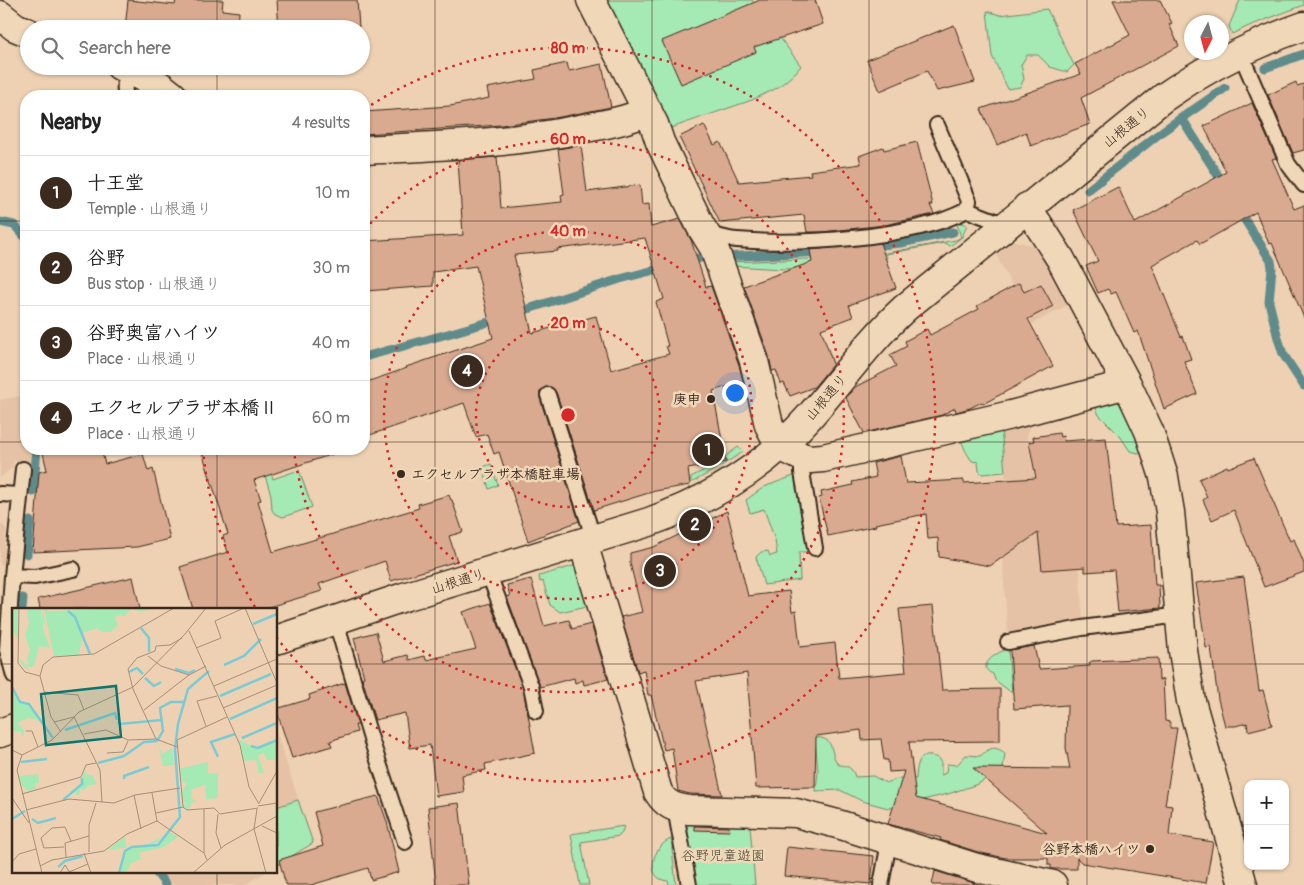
<!DOCTYPE html>
<html lang="en">
<head>
<meta charset="utf-8">
<style>
	:root { --surface:#fff; --page:#f6f6f6; --text:#222; --muted:#767676; --line:#e0e0e0; --accent:#3b2a1e }
	body { margin:0; font-family:Pangolin,"Klee One",sans-serif; background:var(--page); color:var(--text) }
	.controls { position:absolute; right:15px; bottom:15px; display:grid; overflow:hidden; border-radius:10px; box-shadow:0 1px 4px #0004 }
	.controls button { width:45px; height:45px; display:grid; place-items:center; padding:0; border:0; border-bottom:1px solid var(--line); background:var(--surface); color:var(--text); font:25px sans-serif }
	.compass { position:absolute; left:1184px; top:15px; width:45px; height:45px; border-radius:50%; background:var(--surface); box-shadow:0 1px 4px #0004; rotate:186deg }
	.you { position:absolute; left:734px; top:392px; width:18px; height:18px; margin:-12px; border:4px solid #fff; border-radius:50%; background:#1a73e8; box-shadow:0 0 0 8px #1a73e833 }
	.badge { display:grid; place-items:center; width:32px; height:32px; border-radius:50%; background:var(--accent); color:#fff; font-size:16px; font-weight:700 }
	.pin { position:absolute; translate:-50% -50%; border:2px solid #fff; box-shadow:0 1px 5px #0006 }
	.list { margin:0; padding:0; list-style:none }
	h2 { display:flex; justify-content:space-between; align-items:center; height:65px; margin:0; padding:0 20px; font-size:21px }
	h2 small { font-size:16px; font-weight:400; color:var(--muted) }
	.list li { display:grid; grid-template-columns:32px 1fr auto; gap:15px; align-items:center; box-sizing:border-box; height:75px; padding:0 20px; border-top:1px solid var(--line) }
	.list b { display:block; font-size:19px; white-space:nowrap }
	.list p { margin:0; font-size:16px; white-space:nowrap; color:var(--muted) }
	.list em { font-size:16px; font-style:normal; color:var(--muted) }
	.icon { flex:none; width:28px; height:28px; fill:none; stroke:currentColor; stroke-width:2; stroke-linecap:round; stroke-linejoin:round }
	.map { position:relative; flex:none; width:1304px; height:885px; overflow:hidden }
	.search { position:absolute; background:var(--surface); box-shadow:0 1px 4px #0004; left:20px; top:20px; width:350px; height:55px; display:flex; align-items:center; gap:12px; box-sizing:border-box; padding:0 18px; border-radius:28px; color:var(--muted); font-size:19px }
	.panel { position:absolute; background:var(--surface); box-shadow:0 1px 4px #0004; left:20px; top:90px; width:350px; height:365px; border-radius:20px }
	.map>svg:first-child { display:block }
	.built { fill:#e5c2a5 }
	.green { fill:#a5e9b5; stroke:#708a6a }
	.lines { fill:none; stroke-linecap:round; stroke-linejoin:round }
	.stream { stroke:#618b8b; stroke-width:9 }
	.building { fill:#d9aa90; stroke:#3b2a1e; fill-rule:evenodd }
	.lane-casing { stroke:#3b2a1e; stroke-width:18 }
	.street-casing { stroke:#3b2a1e; stroke-width:31 }
	.secondary-casing { stroke:#3b2a1e; stroke-width:31 }
	.lane { stroke:#efd7b7; stroke-width:14 }
	.street { stroke:#efd7b7; stroke-width:28 }
	.secondary { stroke:#efd7b7; stroke-width:28 }
	.grid { fill:none; stroke:#3b2a1e; stroke-width:1; stroke-opacity:0.55 }
	.ring { fill:none; stroke:#d62828; stroke-width:2.5; stroke-dasharray:2.5 5 }
	.poi-dot { fill:#3b2a1e; stroke:#efd7b7; stroke-width:2 }
	.labels { text-anchor:middle; stroke-width:5; stroke-linejoin:round; paint-order:stroke }
	.street-label { font-size:14px; fill:#3b2a1e; stroke:#efd7b7 }
	.poi-label { font-size:14px; font-weight:bold; fill:#3b2a1e; stroke:#efd7b7; text-anchor:end }
	.park-label { font-size:14px; fill:#4b4735; stroke:#efd7b7 }
	.inset-river { fill:none; stroke:#7acbd3; stroke-width:2.5 }
	.inset-road { fill:none; stroke:#a68e77; stroke-width:1 }
	.view { fill:#0f766e; fill-opacity:0.15; stroke:#0f766e; stroke-width:2.5 }
	.inset-edge { fill:none; stroke:#3b2a1e; stroke-width:2.5 }
	.centre { fill:#d62828; stroke:#efd7b7; stroke-width:2.5 }
	.ring-label { font-size:15px; text-anchor:middle; font-weight:bold; fill:#d62828; stroke:#efd7b7; stroke-width:5; stroke-linejoin:round; paint-order:stroke }
</style>
</head>
<body>
<div class="map">
<svg width="1304" height="885" viewBox="0 0 1304 885">
	<rect width="100%" height="100%" fill="#eed1b2"/>
	<filter id="ink" filterUnits="userSpaceOnUse"><feTurbulence type="fractalNoise" baseFrequency=".02" numOctaves="2"/><feDisplacementMap in="SourceGraphic" scale="10" xChannelSelector="R" yChannelSelector="G"/><feConvolveMatrix kernelMatrix="1 2 1 2 8 2 1 2 1" color-interpolation-filters="sRGB"/></filter>
	<g filter="url(#ink)">
		<path class="built" d="M1013,241L1033,245L1047,264L1068,305L1032,324L996,255Z
			M26,395V449H33L32,462L14,461L13,467L0,478V400Z
			M1030,420L1027,438L1037,491L1076,513L1083,622L1008,635L1003,570L1007,493L1001,428Z
			M0,522L6,529L4,565H0Z
			M276,732L313,843L276,866Z
			M159,871H267L245,885H170Z"/>
		<path class="green" d="M602,0H752L801,66L793,75L777,88L752,100L668,129Z
			M1240,0H1304V5L1249,26L1232,34L1229,26Z
			M1047,9L1074,65L1067,72L1050,67L1038,55H1027L1021,65L1024,79L1020,87L1008,89L992,56L987,11L1000,15Z
			M959,222L967,225L962,237L950,246L944,243L886,254L887,258L801,268L783,269L732,266L730,262L833,258L886,253L956,240L961,237L957,224Z
			M1110,398L1121,404L1143,454L1130,451L1120,436L1099,415L1095,406Z
			M1001,428L1005,472L982,474L979,471L978,462L972,461C966,453 963,446 960,436Z
			M738,447L743,452L716,469L691,483V477L714,465Z
			M266,457L273,479L299,470L312,507L283,517L275,514L272,510L271,495L260,459Z
			M491,464L498,485L489,489L483,467Z
			M796,475L809,552H799L800,580L764,585L756,557L761,552L768,551L770,556L777,554L775,540L764,509L750,513L746,500L764,487Z
			M580,564L591,600L587,606L560,612L550,605L543,581L540,582L539,576Z
			M1008,649L1012,693L995,680L993,674C974,667 998,651 1008,649Z
			M815,737C838,739 827,752 839,765C847,765 853,768 855,777L873,776L886,783L900,778L916,779C917,762 919,751 938,758L941,763V775L946,773L947,764L957,765L966,755L980,756C990,748 994,745 1005,753L1003,768L978,784L948,794L888,808L862,801L840,790L816,791L818,771Z
			M298,800L313,843L276,866V807Z
			M685,820L753,822L750,826L755,885H697Z
			M624,826L622,833L619,836L581,842L589,885H580L571,834Z
			M671,839L676,885H669L668,881C643,879 653,845 671,839Z"/>
		<g class="lines">
			<path class="stream" d="M1265,68L1304,54
				M1181,117L1224,185
				M1088,190L1164,130L1225,88
				M1238,209L1271,261L1272,268L1269,302L1278,338L1283,354L1304,386
				M0,222L14,225L26,238
				M870,246L901,243L953,232
				M686,261L700,258L822,252
				M516,313L620,279L666,267
				M364,357L451,333L499,319
				M33,492L37,449
				M27,554L30,521
				M22,609L23,598
				M155,871L166,885"/>
		</g>
		<path class="building" d="M128,0L175,5L176,0H223L222,10L239,12L238,29H125Z
			M277,0H357L359,27L279,29Z
			M760,0H815L823,24L754,47L756,52L681,84L662,41Z
			M1113,0H1160L1172,23L1169,24L1179,46L1081,98L1090,124L1031,146L1026,132L997,145L981,109L1081,74L1075,64L1130,35Z
			M954,25L975,82L937,91L927,71L880,91L867,60Z
			M567,63L569,71L602,64L611,107L555,118L501,125L364,134V112L450,106L489,98L487,88L536,79L534,70Z
			M1296,82L1297,86L1304,84V150L1293,153L1268,95Z
			M1252,103L1276,158L1272,159L1294,209L1304,205V318L1272,243L1269,244L1256,212L1200,244L1197,240L1152,265L1181,337L1183,336L1191,359L1184,361L1197,394L1164,409L1138,331L1134,333L1116,292L1111,294L1108,289L1098,293L1086,266L1098,261L1073,210L1118,187L1135,223L1226,172L1204,126Z
			M704,125L714,145L720,142L739,182L811,175L810,171L861,164L859,156L883,147L884,150L917,142L933,205H930L934,214L885,225L822,232H807L804,215L720,223L679,137Z
			M581,145L587,192L640,185L642,205L649,204L651,227L680,219L691,240L706,287L711,286L739,365L743,381L713,391L726,462L688,469L690,485L655,491L594,510L556,392L550,387L542,389L540,393V398L579,521L528,541L499,452L494,454L487,434L476,437L464,403L364,437V383L407,368L406,367L493,338L476,266L433,272V286L365,291L364,241L463,235L458,160L497,157L501,208L562,202L561,195L564,194L558,149ZM645,238L664,299L656,302L668,346H666L669,354L611,370L596,316L532,333L514,255L558,251L557,249Z
			M880,243L896,288L849,305L853,317L821,329L833,364L814,387L790,396L784,383L781,384L776,370L772,371L769,356L744,286L812,262L810,250Z
			M1019,283L1024,292L1041,284L1053,306L1028,319L1053,366L983,404L982,402L970,408L956,412L955,408L942,415L864,433L846,398L855,387L896,366L890,355L907,346L905,341L927,329L930,335L979,309L977,306Z
			M1059,433L1060,437L1063,436L1064,441L1106,438L1116,527L1151,525L1155,585H1159L1160,608L1118,612L1114,570L1085,572V567L1042,570L1038,533L990,566L939,557L938,538L928,539L926,514L875,524L876,526L828,536L819,498L822,497L821,492L853,485L852,482L876,477L873,463L901,456L906,483L964,480V483L1036,478L1029,442L1034,441L1033,437Z
			M42,449H101L105,464L143,454L148,471L153,469L170,539L137,547L33,552L39,472L47,470Z
			M201,449H333V454L254,480L261,500L258,501L273,552L419,508L418,504L449,495L451,500H452L463,532L449,536L457,561L391,581L385,561L319,584L322,591L262,609H193L180,567L228,552L223,536L228,534Z
			M1254,458L1290,541L1294,539L1304,564V572L1264,587L1234,510L1212,520L1203,500L1207,497L1199,479L1227,466L1228,468Z
			M727,511L748,596L789,591L792,612L796,611L800,647L835,643L839,678L906,672L899,609L933,606L942,690L1000,689V741L909,742L916,798L1047,833L973,768L1070,769L1066,748L1067,705L1014,709L1010,650L1034,646L1039,669L1090,666L1089,663L1092,661L1158,658L1159,680L1163,679L1165,721L1170,722V728H1177L1165,805L1172,806L1169,835L1213,842L1206,883L1082,863L1077,858V869H1053L1051,868V865H1048V858H1006L981,853L940,840L941,838L888,824L904,771L889,772L888,760H884L881,739L862,740L861,730L816,736L815,787L756,788L747,673L696,681L722,795L690,794L678,791L672,748L664,750L651,695H648L644,670L638,672L621,617L642,612L630,563V553L654,547Z
			M133,577L140,609H40L38,599Z
			M1244,577L1259,691L1263,690L1272,725L1248,731L1247,723L1235,726H1225L1218,699L1211,647L1206,648L1196,583Z
			M531,579L544,626L569,620L572,629L591,624L608,679L584,685L583,680L575,683L574,678L540,687L507,597L510,596L507,585Z
			M490,603L523,688L535,753L485,764L486,770L462,775L464,792L436,796L430,745L410,748L405,713L375,720L362,678L364,677L354,638L376,632L384,661L408,655L409,660L425,656L426,660L476,649L463,612Z
			M345,683L358,725H355L357,732L330,741L332,746L292,758L276,709L310,699L309,695Z
			M378,796L387,822L399,872L371,880L368,868L311,885H286L279,860L323,846L314,812Z
			M459,803L469,885H436L428,807Z
			M694,826L729,827L730,831L695,830Z
			M787,847L874,856L871,884L784,876Z
			M935,871L974,883V885H932Z"/>
		<g class="lines">
			<g class="lane-casing">
				<path id="lane" d="M1240,52L1288,164L1304,185
					M124,68L125,96
					M937,125L969,201L967,210
					M707,234C717,236 727,239 737,240C798,245 913,239 967,210L1006,225
					M548,395L594,540
					M802,457V472L815,548
					M0,494L20,495
					M488,572L531,686L536,711
					M12,576L35,577L73,569
					M335,619L371,739L405,842
					M1008,642L1082,628L1179,615
					M14,676L7,650L12,576L23,469
					M675,808L689,885
					M881,885L889,842"/>
			</g>
			<g class="street-casing">
				<path id="street" d="M591,0L654,124L660,142L700,225L714,248L754,361L769,425L780,446L802,457L810,459L823,458L1011,415L1127,384
					M0,15L15,27L29,33
					M120,66L159,85L173,96
					M364,150C438,146 513,144 585,128C607,124 628,120 648,111
					M1027,207L1060,258L1127,384L1149,431L1157,455L1164,477L1170,512L1183,651L1191,701L1243,885
					M583,543L658,792C666,805 674,808 689,810L796,813L841,825L977,868L1053,885"/>
			</g>
			<g class="secondary-casing">
				<path id="secondary" d="M276,640L404,597L649,522C710,500 766,466 809,417C841,381 869,341 905,308L1163,98C1207,67 1253,44 1304,26
					M0,733L14,728"/>
			</g>
			<use href="#lane" class="lane"/>
			<use href="#street" class="street"/>
			<use href="#secondary" class="secondary"/>
		</g>
	</g>
	<path class="grid" d="M217,0V29M435,0V885M652,0V885M869,0V885M1087,0V885M217,66V96M0,221H26M364,221H1304M0,442H26M364,442H1304M217,449V609M0,664H14M276,664H1304M217,871V885"/>
	<g class="ring">
		<circle cx="568" cy="415" r="92"/>
		<circle cx="568" cy="415" r="184"/>
		<path d="M365 229A276 276 0 1 1 294 451"/>
		<path d="M255 607A367 367 0 0 1 203 450M365 109A367 367 0 1 1 277 638"/>
	</g>
	<g class="poi-dot">
		<circle cx="711" cy="399" r="5"/>
		<circle cx="401" cy="474" r="5"/>
		<circle cx="1150" cy="849" r="5"/>
	</g>
	<g class="labels">
		<g class="street-label">
			<text transform="translate(1126 127) rotate(-39)" y="5">山根通り</text>
			<text transform="translate(826 397) rotate(-50)" y="5">山根通り</text>
			<text transform="translate(458 581) rotate(-17)" y="5">山根通り</text>
		</g>
		<g class="poi-label">
			<text x="701" y="404">庚申</text>
			<text x="411" y="479" text-anchor="start">エクセルプラザ本橋駐車場</text>
			<text x="1140" y="854">谷野本橋ハイツ</text>
		</g>
		<g class="park-label">
			<text x="723" y="860">谷野児童遊園</text>
		</g>
	</g>
	<g transform="translate(12 608)">
		<rect width="265" height="265" fill="#eed1b2"/>
		<path d="M0,0H6L7,34L0,20ZM29,0V16L31,3L34,21L31,11V21L38,40L27,38L22,58L12,60L7,50L14,57L17,56L15,51L18,42L13,27L17,16L15,1ZM32,0L37,3L141,0L130,4L119,1L113,8L106,7L103,10L106,17L99,24H90L85,20L71,25L67,47L42,48ZM0,80L8,94L17,96L30,112L16,110L5,115L13,123L10,128L9,123H0ZM226,131L246,141L265,132L263,152H255L252,145L246,147L252,165H247L244,152L232,153ZM146,134L150,146L160,140L162,157L151,158ZM196,154V166L206,165V190L194,191L193,170V177L180,181L179,190L186,194H180L177,201L173,200L171,197L174,194H171L170,184L175,175L170,174L167,161ZM72,162L75,167H80L85,176L88,175L80,177H76L73,182L68,181L67,188L60,183L70,176ZM29,166L26,167L27,175H23L24,181L16,183L10,178L7,168ZM156,223L166,229L152,239L127,245L129,251L119,255L114,265H108L114,244L121,240L145,238ZM150,228L143,236L95,242L113,229L114,239L137,236Z" fill="#a5e9b5"/>
		<path class="inset-river" d="M56,3L63,9L78,46M241,16L265,6M129,20L137,30V44M212,57L232,48L249,31M163,61L177,65L183,62M117,64L125,60L131,66M133,70L142,78L149,74M0,79L8,94L17,96L41,130M208,88L259,66M218,111L265,90M106,114L108,116L150,112M53,122L103,105L105,112M230,130L265,115M239,138L246,140L265,132M206,149L199,134L223,126M9,154L35,151M86,155L112,148L132,134L145,133L151,123L148,100L159,94H171M112,171V168L137,159M51,192L70,176V170M0,211L13,203M20,211L26,215L44,210M46,259L53,253L71,248M107,265L113,243L120,239L146,237L168,209L163,141L166,116L176,81L197,63"/>
		<path class="inset-road" d="M7,0L6,55L13,64L28,68L39,109L49,124M233,0L265,75M177,23L228,137L237,179L247,196M184,40L209,30L203,13L232,0M136,48L149,58L177,67M28,68L31,57L41,49L82,46L162,0M202,78L265,51M32,84L66,87L72,102M211,100L265,77M132,102L177,67L194,58M215,109L165,132L171,199L175,202L202,200L208,206L246,200M42,114L62,109L88,162L90,194M194,118L185,93L205,88M14,123H20L26,139M72,126L94,122L116,132L144,131L165,139M144,131L121,81L116,61L125,50L143,43L144,38L158,37L170,30M0,142L10,147L5,162L30,265M95,145L111,144L116,133M10,147L40,132L67,104L121,79L173,26L194,0M140,185L145,213L192,245L195,252M10,186L69,169L74,157L84,155M122,187L129,221M0,190L17,215M247,195L265,163M246,198L265,195M245,201L242,221L254,265M14,202L57,191L102,195L123,187L168,180M144,205L171,199M206,206L204,225L209,240M250,218L265,225M52,239L32,240L29,230L40,220L53,219L59,233M77,244V217L84,195M72,245L79,265M192,245V201M54,249L53,235L77,228M0,254L7,246L24,241M28,258L40,252L92,243L115,226L145,213M57,264L76,256M48,265L53,257L58,265M181,265L213,237L265,208"/>
		<path class="view" d="M104,78L109,129L34,137L29,86Z"/>
		<rect width="265" height="265" class="inset-edge"/>
	</g>
	<circle cx="568" cy="415" r="8" class="centre"/>
	<g class="ring-label">
		<text x="568" y="53">80 m</text>
		<text x="568" y="144">60 m</text>
		<text x="568" y="236">40 m</text>
		<text x="568" y="328">20 m</text>
	</g>
</svg>
<div class="controls">
<button>+</button>
<button>−</button>
</div>
<svg class="compass" viewBox="-18 -18 36 36"><path d="M0-13l5 13h-10z" fill="#e53935"/><path d="M0 13l5-13h-10z" fill="#767676"/></svg>
<div class="you"></div>
<div class="pin badge" style="left:708px;top:450px">1</div>
<div class="pin badge" style="left:695px;top:525px">2</div>
<div class="pin badge" style="left:660px;top:571px">3</div>
<div class="pin badge" style="left:467px;top:371px">4</div>
<div class="search"><svg class="icon" aria-label="search" viewBox="0 0 24 24"><circle cx="10" cy="10" r="6"/><path d="M15 15l6 6"/></svg>Search here</div>
<section class="panel">
<h2>Nearby<small>4 results</small></h2>
<ul class="list">
<li><span class="badge">1</span><div><b>十王堂</b><p>Temple · 山根通り</p></div><em>10 m</em></li>
<li><span class="badge">2</span><div><b>谷野</b><p>Bus stop · 山根通り</p></div><em>30 m</em></li>
<li><span class="badge">3</span><div><b>谷野奥富ハイツ</b><p>Place · 山根通り</p></div><em>40 m</em></li>
<li><span class="badge">4</span><div><b>エクセルプラザ本橋Ⅱ</b><p>Place · 山根通り</p></div><em>60 m</em></li>
</ul>
</section>
</div>
</body>
</html>
